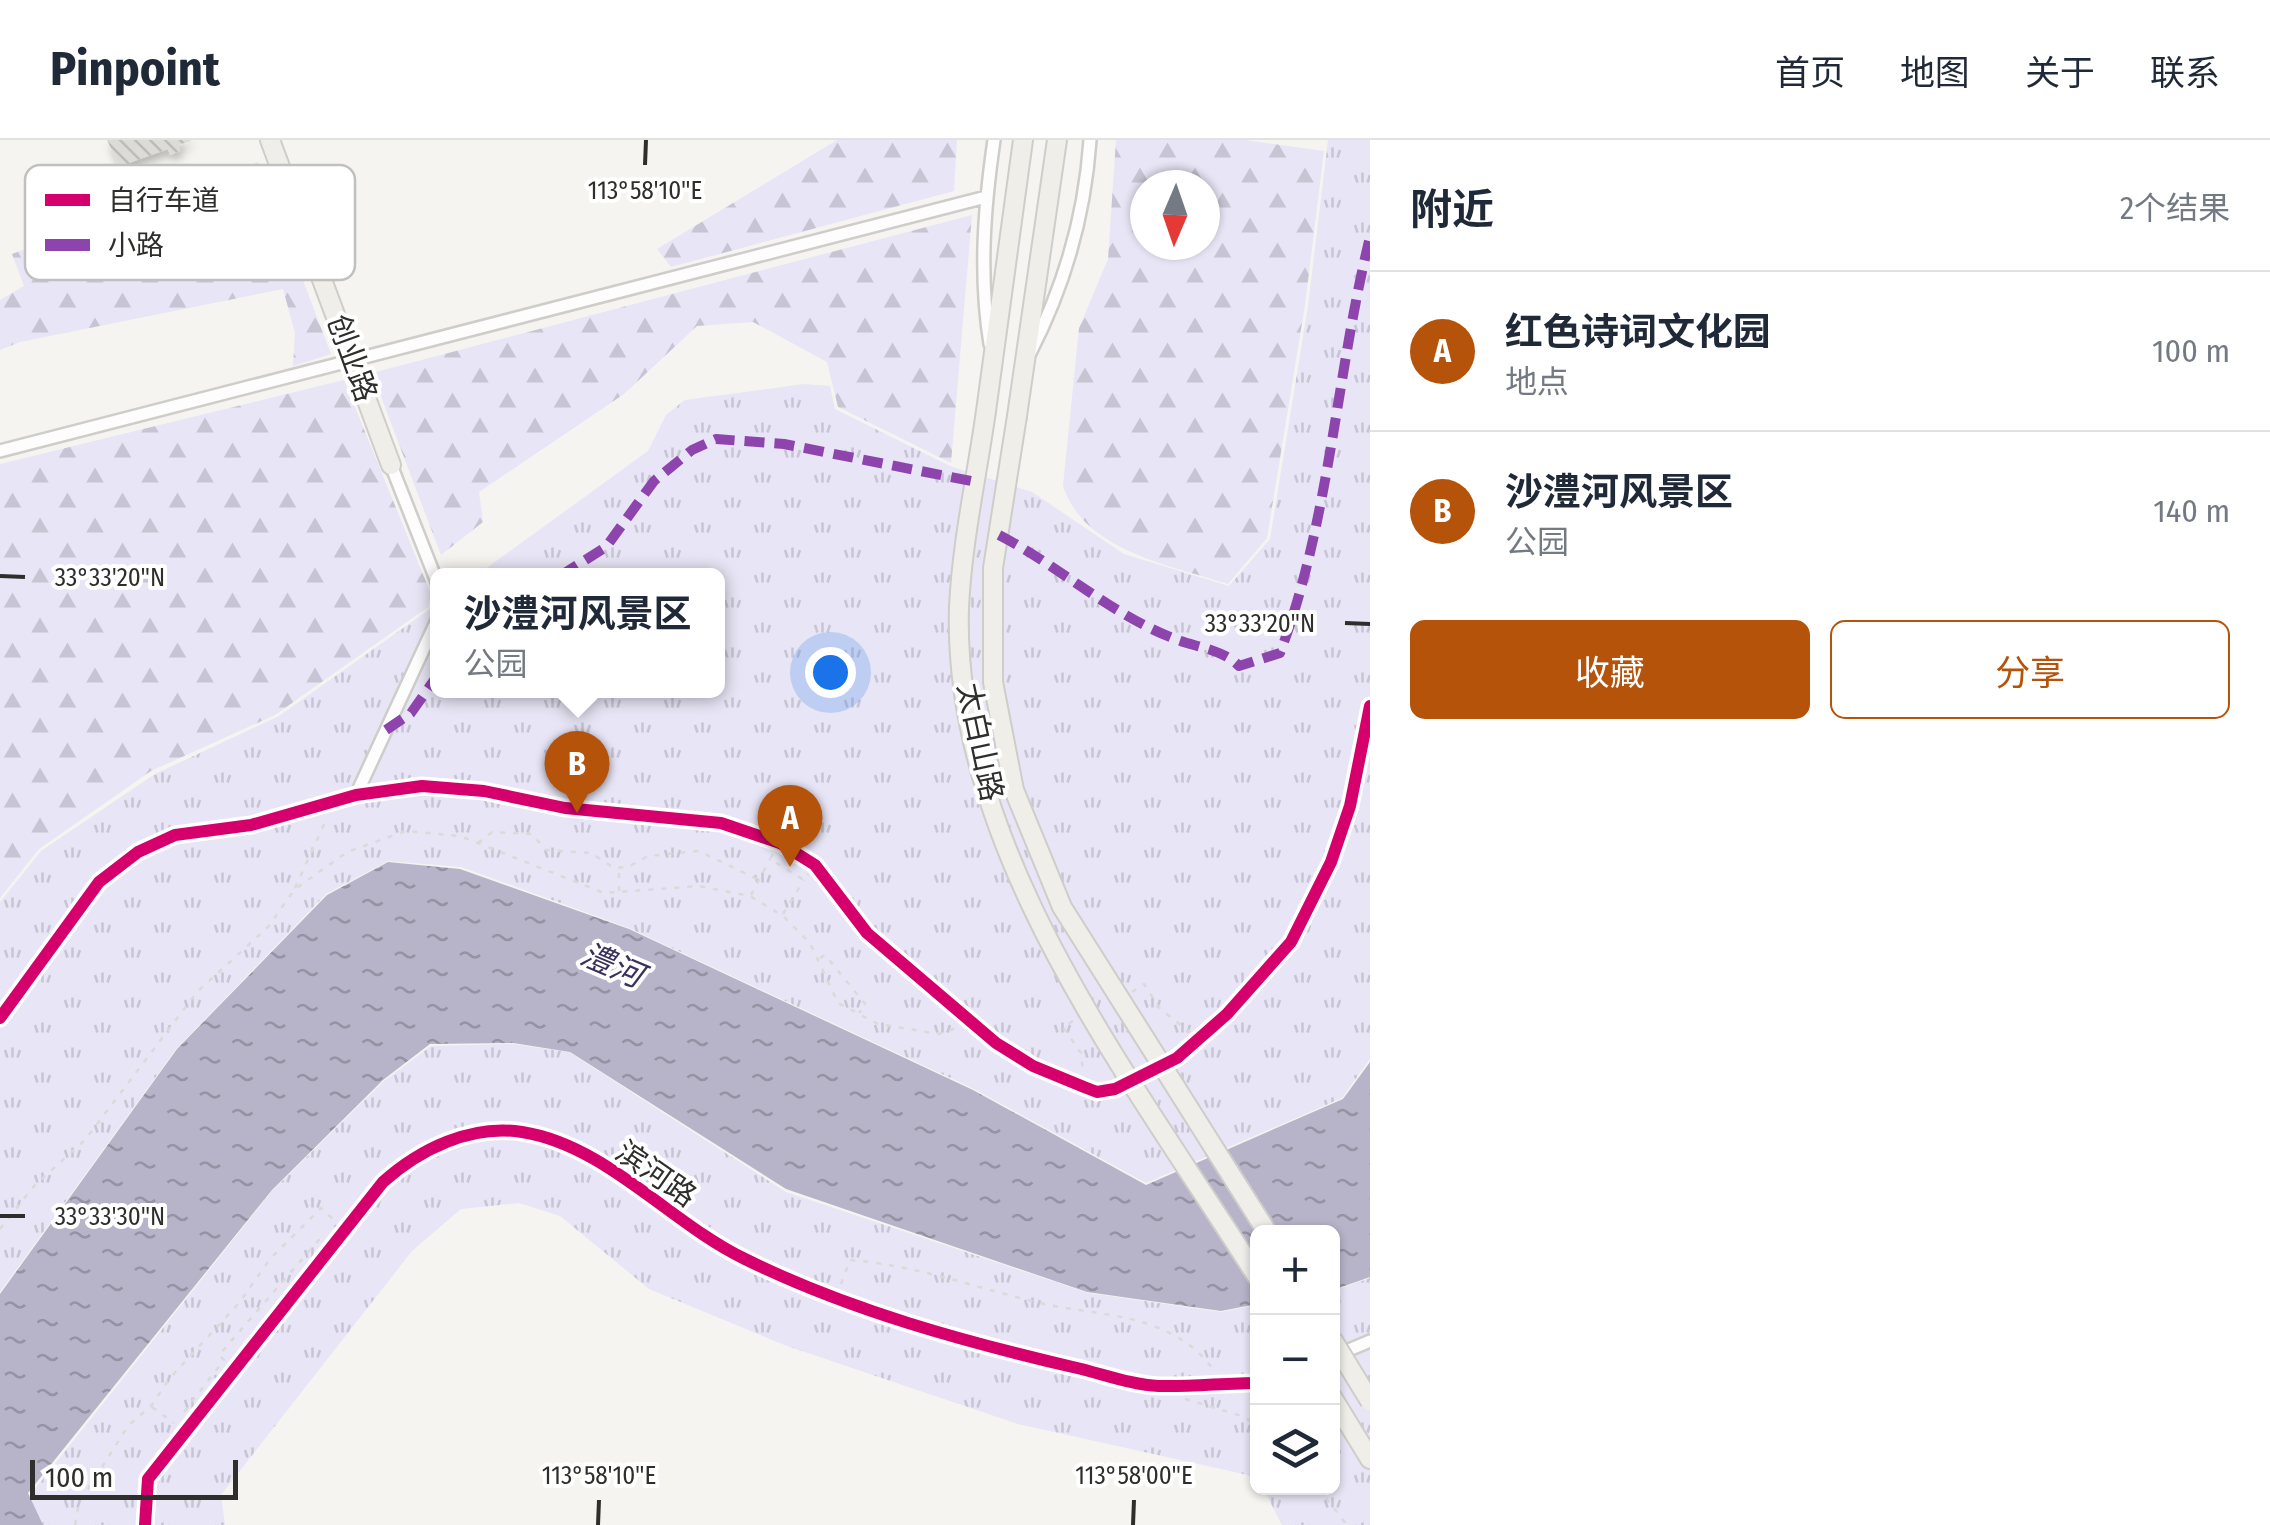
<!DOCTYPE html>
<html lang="zh">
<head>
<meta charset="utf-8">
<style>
	:root { --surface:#fff; --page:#f2f2f3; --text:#1f2937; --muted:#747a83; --line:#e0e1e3; --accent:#b45309 }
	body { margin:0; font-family:"Fira Sans Condensed","Noto Sans SC",sans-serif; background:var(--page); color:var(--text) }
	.controls { position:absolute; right:30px; bottom:30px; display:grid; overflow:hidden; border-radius:15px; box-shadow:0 2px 8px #0004 }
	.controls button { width:90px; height:90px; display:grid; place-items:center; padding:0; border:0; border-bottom:2px solid var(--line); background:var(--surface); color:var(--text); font:50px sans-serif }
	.compass { position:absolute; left:1130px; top:30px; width:90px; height:90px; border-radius:50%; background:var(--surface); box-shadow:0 2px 8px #0004; rotate:182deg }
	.scale { position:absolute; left:30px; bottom:25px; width:208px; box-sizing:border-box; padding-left:10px; border:5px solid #2e2e2c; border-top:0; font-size:28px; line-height:35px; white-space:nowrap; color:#2e2e2c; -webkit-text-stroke:8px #fff; paint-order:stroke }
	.you { position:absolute; left:830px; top:532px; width:35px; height:35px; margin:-25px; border:8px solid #fff; border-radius:50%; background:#1a73e8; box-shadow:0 0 0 15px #1a73e833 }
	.badge { display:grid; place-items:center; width:65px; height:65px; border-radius:50%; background:var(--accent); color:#fff; font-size:32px; font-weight:700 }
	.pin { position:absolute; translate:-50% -82px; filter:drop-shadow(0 2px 5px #0008) }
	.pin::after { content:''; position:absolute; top:52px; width:35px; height:30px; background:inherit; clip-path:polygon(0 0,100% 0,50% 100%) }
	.popup { position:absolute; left:430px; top:428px; width:295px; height:130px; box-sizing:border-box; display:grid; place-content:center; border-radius:15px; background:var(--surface); filter:drop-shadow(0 2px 8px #0005); font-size:32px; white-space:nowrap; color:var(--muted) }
	.popup b { font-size:38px; color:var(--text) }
	.popup::after { content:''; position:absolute; left:50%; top:100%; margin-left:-20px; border:20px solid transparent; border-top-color:var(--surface) }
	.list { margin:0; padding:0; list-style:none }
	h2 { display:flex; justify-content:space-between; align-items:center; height:130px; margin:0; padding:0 40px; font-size:42px }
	h2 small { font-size:32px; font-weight:400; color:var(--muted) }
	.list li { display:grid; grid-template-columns:65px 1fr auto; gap:30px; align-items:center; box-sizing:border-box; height:160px; padding:0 40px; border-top:2px solid var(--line) }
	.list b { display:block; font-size:38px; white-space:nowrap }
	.list p { margin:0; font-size:32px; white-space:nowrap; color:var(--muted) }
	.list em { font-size:32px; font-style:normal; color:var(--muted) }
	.actions { display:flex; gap:20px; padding:30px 40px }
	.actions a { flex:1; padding:22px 0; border:2px solid var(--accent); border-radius:15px; text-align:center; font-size:35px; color:var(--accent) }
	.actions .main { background:var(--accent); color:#fff }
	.icon { flex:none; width:55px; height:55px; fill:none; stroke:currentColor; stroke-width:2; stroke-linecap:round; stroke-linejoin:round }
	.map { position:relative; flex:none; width:1370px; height:1385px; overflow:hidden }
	header { display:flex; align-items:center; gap:60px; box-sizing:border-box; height:140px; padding:0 50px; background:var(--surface); border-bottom:2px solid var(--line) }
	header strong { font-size:48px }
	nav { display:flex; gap:55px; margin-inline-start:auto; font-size:35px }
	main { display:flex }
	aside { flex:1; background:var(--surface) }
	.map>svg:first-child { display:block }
	.forest { fill:url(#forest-firs); fill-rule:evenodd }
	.park { fill:url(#park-tufts) }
	.water { fill:url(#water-ripples) }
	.building { fill:url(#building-back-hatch); filter:url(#shadow) }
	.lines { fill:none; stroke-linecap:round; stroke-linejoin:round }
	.street-casing { stroke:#cecdca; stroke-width:16 }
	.secondary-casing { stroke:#cecdca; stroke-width:22 }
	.path { stroke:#dadad9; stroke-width:2.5; stroke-dasharray:5 8; stroke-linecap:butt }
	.street { stroke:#fefdfd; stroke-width:11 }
	.secondary { stroke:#efeee9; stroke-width:18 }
	.secondary-bridge-casing { stroke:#cecdca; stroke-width:22; stroke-linecap:butt }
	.secondary-bridge { stroke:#efeee9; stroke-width:18 }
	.quiet { stroke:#8e44ad; stroke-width:10; stroke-dasharray:20 10; stroke-linecap:butt }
	.cycleway-casing { stroke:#fff; stroke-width:19 }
	.cycleway { stroke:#d6006c; stroke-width:12 }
	.ticks { fill:none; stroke:#2e2e2c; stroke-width:4 }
	.labels { text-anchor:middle; stroke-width:8; stroke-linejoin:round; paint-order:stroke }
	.street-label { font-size:30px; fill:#2e2e2c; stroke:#fff }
	.water-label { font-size:32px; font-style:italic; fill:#3b315d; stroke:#fff }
	.key { fill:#fff; stroke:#c0c0c0; stroke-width:2.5 }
	.key-label { font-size:28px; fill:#2e2e2c }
	.ticks-label { font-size:25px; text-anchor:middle; fill:#2e2e2c; stroke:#fff; stroke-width:8; stroke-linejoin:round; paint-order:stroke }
</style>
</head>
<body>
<header>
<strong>Pinpoint</strong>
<nav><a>首页</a><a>地图</a><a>关于</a><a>联系</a></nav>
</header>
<main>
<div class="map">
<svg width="1370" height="1385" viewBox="0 0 1370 1385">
	<defs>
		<pattern id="forest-firs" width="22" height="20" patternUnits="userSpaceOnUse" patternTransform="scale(2.5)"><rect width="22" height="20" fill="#e8e5f6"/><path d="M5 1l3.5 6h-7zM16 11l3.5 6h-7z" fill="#c7c5d3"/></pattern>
		<pattern id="park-tufts" width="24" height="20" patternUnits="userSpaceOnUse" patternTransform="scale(2.5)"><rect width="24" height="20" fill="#e8e5f6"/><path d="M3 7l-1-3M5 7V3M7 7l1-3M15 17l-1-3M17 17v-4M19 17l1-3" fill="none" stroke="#c7c5d3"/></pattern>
		<pattern id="water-ripples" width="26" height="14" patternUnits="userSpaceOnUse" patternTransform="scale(2.5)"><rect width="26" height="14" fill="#b7b4c9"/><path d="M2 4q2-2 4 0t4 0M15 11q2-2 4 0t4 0" fill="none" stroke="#9593a3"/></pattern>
		<pattern id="building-back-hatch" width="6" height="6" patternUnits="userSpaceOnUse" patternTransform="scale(2.5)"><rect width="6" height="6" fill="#dcdbd8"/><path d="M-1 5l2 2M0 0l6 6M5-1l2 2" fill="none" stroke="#bdbcba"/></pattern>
		<filter id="shadow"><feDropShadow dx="3" dy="5.5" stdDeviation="5" flood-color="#0004"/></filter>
	</defs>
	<rect width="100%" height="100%" fill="#f5f4f0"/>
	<path class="forest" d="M837,0H957L954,51L671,127L657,109Z
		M1116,0H1245L1324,11L1305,165L1267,398L1228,444C1170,425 1084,411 1063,346L1079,188L1108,119ZM1205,45V105H1145V45Z
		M258,22L331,214L293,226L295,193L283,149L20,202L0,210V160L24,146L12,114Z
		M972,75L951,323L838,267L827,222L753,182L697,186L624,254L479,352L483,382L441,415L372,233Z
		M344,240L431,454L428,467L275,575L151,631L39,709L0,758V324Z"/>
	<path class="park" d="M1328,0H1370V919L1342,958L1146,1043L974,949L629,788L461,727L388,721L326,754L176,909L0,1152V762L41,711L155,634L279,576L437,464V550H717V436L477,435L648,311L666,275L685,260L804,244L830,246L835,269L950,326L1032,352L1124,414L1229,446L1270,399L1308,166Z
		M512,904L569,912L786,1052L1088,1153L1221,1172L1257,1165V1337L1018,1284L787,1206L649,1149L560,1076L519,1063L461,1069L412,1111L221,1355L225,1385H15L31,1354L272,1051L384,941L431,906Z
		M1370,1138V1385H1282L1263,1348H1332L1333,1151Z"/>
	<path class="water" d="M388,722L460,729L629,789L973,950L1146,1045L1343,959L1370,922V1137L1333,1150L1332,1092H1258L1257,1164L1221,1171L1087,1152L786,1049L570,912L513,903L430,904L383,940L272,1050L28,1353L43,1385H0V1154L177,909L327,755Z"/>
	<path class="building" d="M107,0H191V1L178,5L180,11L170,15L168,9L129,23L131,29L122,32Z"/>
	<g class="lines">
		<g class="street-casing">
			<path id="street" d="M990,204C979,135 984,69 994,0
				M1030,213C1064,147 1085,74 1090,0
				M0,311L986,57
				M391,325L437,442
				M356,655L437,480
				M0,878L99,742L138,712L175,695L251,685L356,655L422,646L484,651L565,668L721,683L780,703L815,725L867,793L996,903L1033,926L1084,947L1097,952L1115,949L1177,918L1227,874L1291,802L1331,722L1350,666L1370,566
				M1332,1217L1370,1201
				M145,1385L148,1339L383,1042C420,1009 471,984 522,992C606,1005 670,1083 745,1119C848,1170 965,1202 1077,1228C1103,1234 1132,1245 1159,1246C1191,1247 1225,1243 1258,1243"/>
		</g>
		<g class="secondary-casing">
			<path id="secondary" d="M270,0L391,325
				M986,271L1023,0
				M1017,276L1057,0
				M1332,1257L1370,1319"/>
		</g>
		<path class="path" d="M478,703L492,692L532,694L546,710L591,713L614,728L628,727L648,716L699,711L759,740
			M773,714L770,719L804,740L808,734
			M295,748L327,678
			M619,751V729
			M751,755L770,719
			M783,774L804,740
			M820,818L825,815L866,865L859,873
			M1132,852L1144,844L1160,869L1190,892
			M1073,881L1063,887L1081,913L1083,931
			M0,1089L34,1046L85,1000L197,852L268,787L294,750L347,712L406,691L460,696L604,753L699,746L750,756L783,776L810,803L838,863L878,884L939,894L959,887
			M841,1144L850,1120C914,1125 974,1147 1036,1162C1074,1172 1119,1172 1156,1187C1181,1197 1200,1210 1215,1232
			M1185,1259L1245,1277L1258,1287
			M152,1267L174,1283
			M184,1272L224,1220L219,1215L324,1094
			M1318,1348L1347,1385
			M75,1385L79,1363L128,1286L151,1266L170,1238L239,1163L270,1119L321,1068L334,1080"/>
		<use href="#street" class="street"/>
		<use href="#secondary" class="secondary"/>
		<g class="secondary-bridge-casing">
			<path id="secondary-bridge" d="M986,271C977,335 962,402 959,467C951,711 1134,941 1258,1138
				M1017,276L993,428V542L1014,650L1062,767L1267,1092
				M1332,1199L1370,1261"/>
		</g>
		<use href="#secondary-bridge" class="secondary-bridge"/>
		<path class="quiet" d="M999,395C1059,426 1110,474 1175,499C1196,507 1224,510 1239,526L1280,513C1330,380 1336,234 1370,97
			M560,436L606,407L654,341L692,310L716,299L784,304L976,342
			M386,590L411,573L437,536"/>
		<g class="cycleway-casing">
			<path id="cycleway" d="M0,878L99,742L138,712L175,695L251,685L356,655L422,646L484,651L565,668L721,683L780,703L815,725L867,793L996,903L1033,926L1084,947L1097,952L1115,949L1177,918L1227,874L1291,802L1331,722L1350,666L1370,566
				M145,1385L148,1339L383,1042C420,1009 471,984 522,992C606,1005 670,1083 745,1119C848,1170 965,1202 1077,1228C1103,1234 1132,1245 1159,1246C1191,1247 1225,1243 1258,1243"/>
		</g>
		<use href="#cycleway" class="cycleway"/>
	</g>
	<path class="ticks" d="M645,25L646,0M0,436L25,437M1345,483L1370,484M0,1076H25M598,1385L599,1360M1133,1385L1134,1360"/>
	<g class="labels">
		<g class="street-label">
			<text transform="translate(352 218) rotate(70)" y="10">创业路</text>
			<text transform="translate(980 602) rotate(78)" y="10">太白山路</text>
			<text transform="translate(656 1034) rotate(35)" y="10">滨河路</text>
		</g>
		<g class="water-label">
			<text transform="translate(612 825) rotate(23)" y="11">澧河</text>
		</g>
	</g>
	<rect x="25" y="25" width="330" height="115" rx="15" class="key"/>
	<rect x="45" y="54" width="45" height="12" fill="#d6006c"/>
	<rect x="45" y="99" width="45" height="12" fill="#8e44ad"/>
	<g class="key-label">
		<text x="108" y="70">自行车道</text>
		<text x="108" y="115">小路</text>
	</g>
	<g class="ticks-label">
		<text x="645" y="59">113°58'10"E</text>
		<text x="110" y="446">33°33'20"N</text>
		<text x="1260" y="492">33°33'20"N</text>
		<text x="110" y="1085">33°33'30"N</text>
		<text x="599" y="1344">113°58'10"E</text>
		<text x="1134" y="1344">113°58'00"E</text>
	</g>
</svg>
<div class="controls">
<button>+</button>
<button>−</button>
<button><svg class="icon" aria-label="layers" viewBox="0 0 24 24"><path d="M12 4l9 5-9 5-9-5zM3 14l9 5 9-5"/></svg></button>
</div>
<svg class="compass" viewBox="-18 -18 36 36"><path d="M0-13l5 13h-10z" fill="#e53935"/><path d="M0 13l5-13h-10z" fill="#747a83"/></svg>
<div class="scale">100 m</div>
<div class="you"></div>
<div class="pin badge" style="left:790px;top:727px">A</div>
<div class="pin badge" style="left:577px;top:673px">B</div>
<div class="popup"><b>沙澧河风景区</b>公园</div>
</div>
<aside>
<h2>附近<small>2个结果</small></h2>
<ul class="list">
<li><span class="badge">A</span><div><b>红色诗词文化园</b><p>地点</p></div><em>100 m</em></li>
<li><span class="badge">B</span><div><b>沙澧河风景区</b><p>公园</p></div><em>140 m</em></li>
</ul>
<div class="actions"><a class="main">收藏</a><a>分享</a></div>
</aside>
</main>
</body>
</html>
